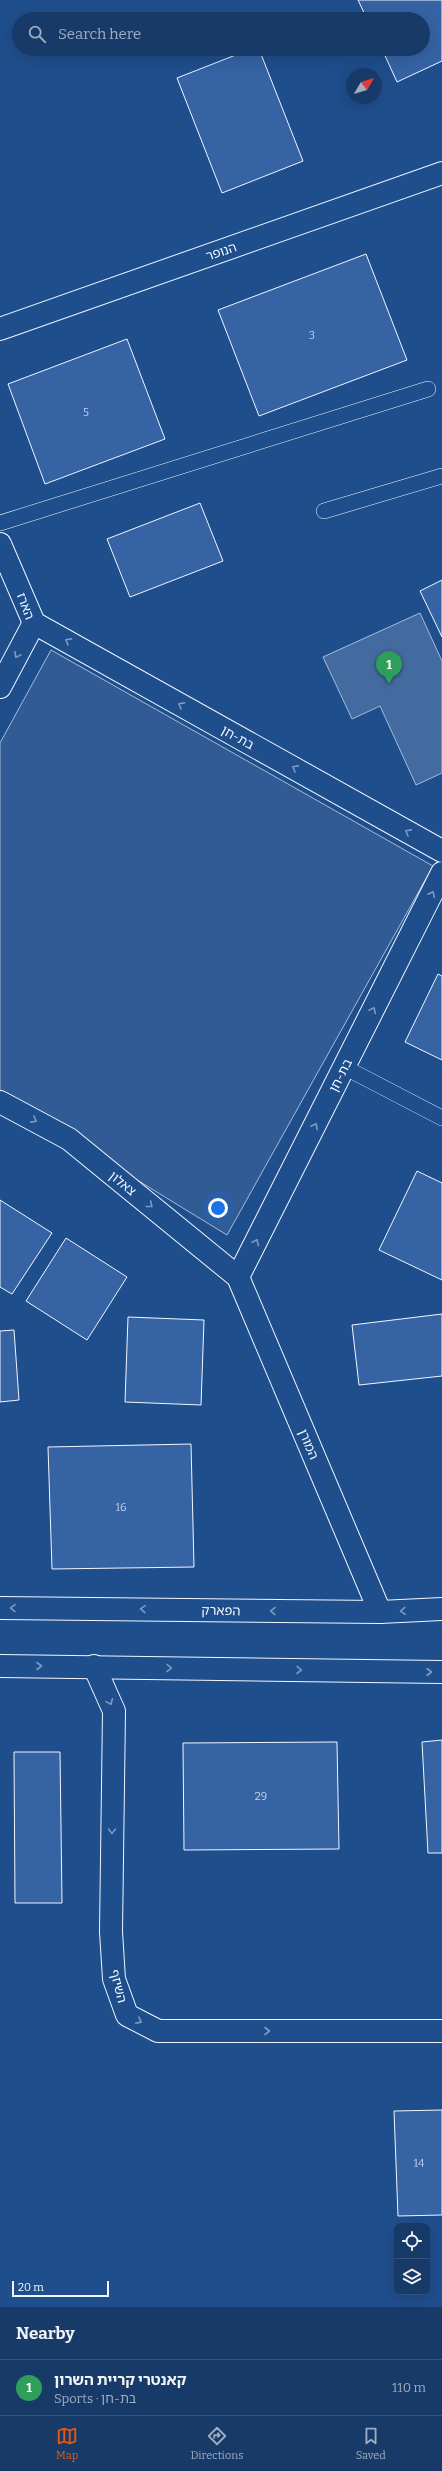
<!DOCTYPE html>
<html lang="en">
<head>
<meta charset="utf-8">
<style>
	:root { --surface:#173a69; --page:#244571; --text:#f1f3f6; --muted:#9eadc0; --line:#36547d; --accent:#ea580c }
	body { margin:0; font-family:Bitter,"Noto Sans Hebrew",serif; background:var(--page); color:var(--text) }
	.controls { position:absolute; right:12px; bottom:12px; display:grid; overflow:hidden; border-radius:8px; box-shadow:0 4px 16px #0002 }
	.controls button { width:36px; height:36px; display:grid; place-items:center; padding:0; border:0; border-bottom:1px solid var(--line); background:var(--surface); color:var(--text); font:20px sans-serif }
	.compass { position:absolute; left:346px; top:68px; width:36px; height:36px; border-radius:50%; background:var(--surface); box-shadow:0 4px 16px #0002; rotate:52deg }
	.scale { position:absolute; left:12px; bottom:10px; width:97px; box-sizing:border-box; padding-left:4px; border:2px solid #f2f6ff; border-top:0; font-size:11px; line-height:14px; white-space:nowrap; color:#f2f6ff; -webkit-text-stroke:3px #1f4e8c; paint-order:stroke }
	.you { position:absolute; left:218px; top:1208px; width:14px; height:14px; margin:-10px; border:3px solid #fff; border-radius:50%; background:#1a73e8; box-shadow:0 0 0 6px #1a73e833 }
	.badge { display:grid; place-items:center; width:26px; height:26px; border-radius:50%; background:var(--accent); color:#fff; font-size:13px; font-weight:700 }
	.pin { position:absolute; translate:-50% -33px; filter:drop-shadow(0 1px 2px #0008) }
	.pin::after { content:''; position:absolute; top:21px; width:14px; height:12px; background:inherit; clip-path:polygon(0 0,100% 0,50% 100%) }
	.list { margin:0; padding:0; list-style:none }
	h2 { display:flex; justify-content:space-between; align-items:center; height:52px; margin:0; padding:0 16px; font-size:17px }
	h2 small { font-size:13px; font-weight:400; color:var(--muted) }
	.list li { display:grid; grid-template-columns:26px 1fr auto; gap:12px; align-items:center; box-sizing:border-box; height:56px; padding:0 16px; border-top:1px solid var(--line) }
	.list b { display:block; font-size:15px; white-space:nowrap }
	.list p { margin:0; font-size:13px; white-space:nowrap; color:var(--muted) }
	.list em { font-size:13px; font-style:normal; color:var(--muted) }
	.icon { flex:none; width:22px; height:22px; fill:none; stroke:currentColor; stroke-width:2; stroke-linecap:round; stroke-linejoin:round }
	.map { position:relative; flex:none; width:442px; height:2307px; overflow:hidden }
	.search { position:absolute; background:var(--surface); box-shadow:0 4px 16px #0002; left:12px; right:12px; top:12px; height:44px; display:flex; align-items:center; gap:10px; box-sizing:border-box; padding:0 14px; border-radius:22px; color:var(--muted); font-size:15px }
	.sheet { height:108px; background:var(--surface) }
	nav { display:flex; justify-content:space-around; align-items:center; box-sizing:border-box; height:56px; border-top:1px solid var(--line); background:var(--surface); font-size:11px; color:var(--muted) }
	nav a { display:grid; justify-items:center; gap:2px }
	nav .on { color:var(--accent) }
	.map>svg:first-child { display:block }
	.green { fill:#305b95; stroke:#a8bbd7 }
	.water { fill:#446ba0; stroke:#a8bbd7 }
	.building { fill:#3563a3; stroke:#f2f6ff }
	.lines { fill:none; stroke-linecap:round; stroke-linejoin:round }
	.lane-casing { stroke:#f2f6ff; stroke-width:16 }
	.street-casing { stroke:#f2f6ff; stroke-width:24 }
	.secondary-casing { stroke:#f2f6ff; stroke-width:24 }
	.lane { stroke:#1f4e8c; stroke-width:15 }
	.street { stroke:#1f4e8c; stroke-width:22 }
	.secondary { stroke:#1f4e8c; stroke-width:22 }
	.oneway { stroke:#7e9ac0 }
	.labels { text-anchor:middle; stroke-width:3; stroke-linejoin:round; paint-order:stroke }
	.number-label { font-size:11px; fill:#c3d1e8 }
	.street-label { font-size:13px; fill:#f2f6ff; stroke:#1f4e8c }
</style>
</head>
<body>
<div class="map">
<svg width="442" height="2307" viewBox="0 0 442 2307">
	<rect width="100%" height="100%" fill="#1f4e8c"/>
	<path class="green" d="M51,650L433,866L227,1235L0,1096V743Z"/>
	<path class="water" d="M420,613L442,661V773L416,785L380,706L352,719L323,657Z"/>
	<path class="building" d="M358,0H442V61L397,82L382,49H423V19H367Z
		M251,49H259L303,161L222,193L177,78Z
		M366,254L407,360L259,416L218,310Z
		M127,339L165,439L45,484L8,384Z
		M200,503L223,561L130,597L107,539Z
		M442,580V637L420,591Z
		M438,974L442,976V1060L405,1042Z
		M417,1171L442,1183V1280L379,1250Z
		M0,1200L52,1233L12,1294L0,1287Z
		M66,1238L127,1277L87,1340L26,1301Z
		M442,1314V1376L359,1385L352,1325Z
		M128,1317L204,1320L201,1405L125,1402Z
		M14,1330L19,1400L0,1402V1331Z
		M191,1444L194,1567L52,1569L48,1447Z
		M442,1740V1853H428L422,1742Z
		M337,1742L339,1849L184,1850L183,1743Z
		M14,1752H60L62,1903H15Z
		M442,2110V2215L398,2216L394,2111Z"/>
	<g class="lines">
		<g class="lane-casing">
			<path id="lane" d="M324,511L442,476
				M0,523L428,389
				M344,1067L442,1118"/>
		</g>
		<g class="street-casing">
			<path id="street" d="M0,329L442,173
				M0,544L34,623
				M34,623L442,851
				M0,687L34,623
				M0,1102L69,1139L238,1277L380,1612
				M238,1277L442,873
				M94,1666L114,1711L111,1932L114,1979L127,2015L158,2031H442"/>
		</g>
		<g class="secondary-casing">
			<path id="secondary" d="M0,1608L380,1612L442,1609
				M0,1666L442,1672"/>
		</g>
		<use href="#lane" class="lane"/>
		<use href="#street" class="street"/>
		<use href="#secondary" class="secondary"/>
	</g>
	<defs><path id="oneway-chevron" d="M-2-3.5L2.5 0L-2 3.5" fill="none" stroke-width="1.6" stroke-linecap="round" stroke-linejoin="round"/></defs>
	<g class="oneway">
		<use href="#oneway-chevron" transform="translate(68 641) rotate(-151)"/>
		<use href="#oneway-chevron" transform="translate(17 655) rotate(118)"/>
		<use href="#oneway-chevron" transform="translate(181 705) rotate(-151)"/>
		<use href="#oneway-chevron" transform="translate(295 768) rotate(-151)"/>
		<use href="#oneway-chevron" transform="translate(408 832) rotate(-151)"/>
		<use href="#oneway-chevron" transform="translate(432 894) rotate(-63)"/>
		<use href="#oneway-chevron" transform="translate(373 1010) rotate(-63)"/>
		<use href="#oneway-chevron" transform="translate(34 1120) rotate(28)"/>
		<use href="#oneway-chevron" transform="translate(315 1126) rotate(-63)"/>
		<use href="#oneway-chevron" transform="translate(150 1205) rotate(39)"/>
		<use href="#oneway-chevron" transform="translate(256 1242) rotate(-63)"/>
		<use href="#oneway-chevron" transform="translate(13 1608) rotate(-179)"/>
		<use href="#oneway-chevron" transform="translate(143 1609) rotate(-179)"/>
		<use href="#oneway-chevron" transform="translate(273 1611) rotate(-179)"/>
		<use href="#oneway-chevron" transform="translate(403 1611) rotate(177)"/>
		<use href="#oneway-chevron" transform="translate(39 1666)"/>
		<use href="#oneway-chevron" transform="translate(169 1668) rotate(1)"/>
		<use href="#oneway-chevron" transform="translate(299 1670) rotate(1)"/>
		<use href="#oneway-chevron" transform="translate(429 1672)"/>
		<use href="#oneway-chevron" transform="translate(110 1702) rotate(66)"/>
		<use href="#oneway-chevron" transform="translate(112 1831) rotate(91)"/>
		<use href="#oneway-chevron" transform="translate(139 2021) rotate(27)"/>
		<use href="#oneway-chevron" transform="translate(267 2031)"/>
	</g>
	<g class="labels">
		<g class="number-label">
			<text x="312" y="339">3</text>
			<text x="86" y="416">5</text>
			<text x="121" y="1511">16</text>
			<text x="261" y="1800">29</text>
			<text x="419" y="2167">14</text>
		</g>
		<g class="street-label">
			<text transform="translate(221 251) rotate(-19)" y="5">הנופר</text>
			<text transform="translate(26 606) rotate(69)" y="5">הארז</text>
			<text transform="translate(238 737) rotate(29)" y="5">בת-חן</text>
			<text transform="translate(340 1075) rotate(-63)" y="5">בת-חן</text>
			<text transform="translate(123 1183) rotate(39)" y="5">צאלון</text>
			<text transform="translate(309 1444) rotate(67)" y="5">המורן</text>
			<text transform="translate(221 1610) rotate(1)" y="5">הפארק</text>
			<text transform="translate(119 1986) rotate(76)" y="5">השיזף</text>
		</g>
	</g>
</svg>
<div class="controls">
<button><svg class="icon" aria-label="locate" viewBox="0 0 24 24"><circle cx="12" cy="12" r="6"/><path d="M12 2v4M12 18v4M2 12h4M18 12h4"/></svg></button>
<button><svg class="icon" aria-label="layers" viewBox="0 0 24 24"><path d="M12 4l9 5-9 5-9-5zM3 14l9 5 9-5"/></svg></button>
</div>
<svg class="compass" viewBox="-18 -18 36 36"><path d="M0-13l5 13h-10z" fill="#e53935"/><path d="M0 13l5-13h-10z" fill="#9eadc0"/></svg>
<div class="scale">20 m</div>
<div class="you"></div>
<div class="pin badge" style="left:389px;top:684px;background:#2e9e5b">1</div>
<div class="search"><svg class="icon" aria-label="search" viewBox="0 0 24 24"><circle cx="10" cy="10" r="6"/><path d="M15 15l6 6"/></svg>Search here</div>
</div>
<section class="sheet">
<h2>Nearby<small></small></h2>
<ul class="list">
<li><span class="badge" style="background:#2e9e5b">1</span><div><b>קאנטרי קריית השרון</b><p>Sports · בת-חן</p></div><em>110 m</em></li>
</ul>
</section>
<nav>
<a class="on"><svg class="icon" aria-label="map" viewBox="0 0 24 24"><path d="M3 6l6-2 6 2 6-2v14l-6 2-6-2-6 2zM9 4v14M15 6v14"/></svg>Map</a>
<a><svg class="icon" aria-label="directions" viewBox="0 0 24 24"><path d="M12 3l9 9-9 9-9-9zM9 14v-3h6M13 9l2 2-2 2"/></svg>Directions</a>
<a><svg class="icon" aria-label="saved" viewBox="0 0 24 24"><path d="M7 4h10v16l-5-4-5 4z"/></svg>Saved</a>
</nav>
</body>
</html>
